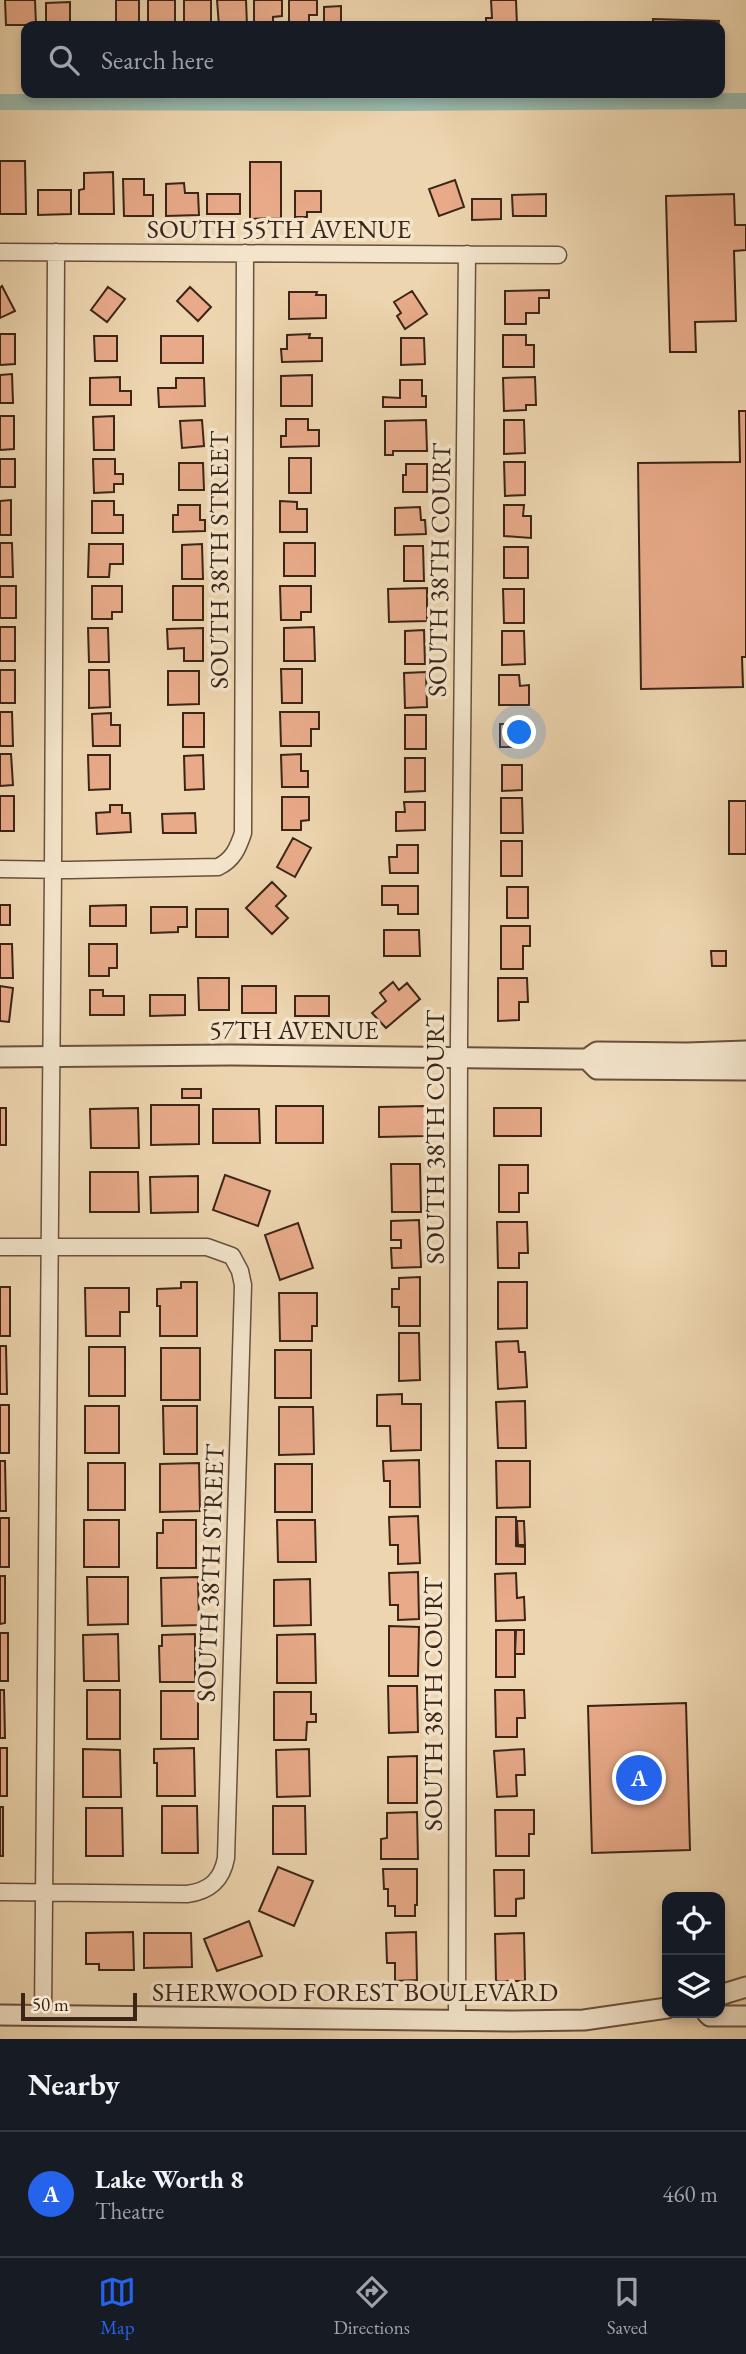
<!DOCTYPE html>
<html lang="en">
<head>
<meta charset="utf-8">
<style>
	:root { --surface:#171b24; --page:#20242c; --text:#f1f3f6; --muted:#9ea1a6; --line:#363941; --accent:#2563eb }
	body { margin:0; font-family:"EB Garamond",serif; background:var(--page); color:var(--text) }
	.controls { position:absolute; right:21px; bottom:21px; display:grid; overflow:hidden; border-radius:14px; box-shadow:0 4px 10px #0003 }
	.controls button { width:63px; height:63px; display:grid; place-items:center; padding:0; border:0; border-bottom:2px solid var(--line); background:var(--surface); color:var(--text); font:35px sans-serif }
	.scale { position:absolute; left:21px; bottom:18px; width:116px; box-sizing:border-box; padding-left:7px; border:4px solid #3c2517; border-top:0; font-size:19px; line-height:24px; white-space:nowrap; color:#3c2517; -webkit-text-stroke:5px #f3e4cb; paint-order:stroke }
	.you { position:absolute; left:520px; top:733px; width:24px; height:24px; margin:-18px; border:5px solid #fff; border-radius:50%; background:#1a73e8; box-shadow:0 0 0 10px #1a73e833 }
	.badge { display:grid; place-items:center; width:46px; height:46px; border-radius:50%; background:var(--accent); color:#fff; font-size:23px; font-weight:700 }
	.pin { position:absolute; translate:-50% -50%; border:4px solid #fff; box-shadow:0 2px 7px #0006 }
	.list { margin:0; padding:0; list-style:none }
	h2 { display:flex; justify-content:space-between; align-items:center; height:91px; margin:0; padding:0 28px; font-size:30px }
	h2 small { font-size:23px; font-weight:400; color:var(--muted) }
	.list li { display:grid; grid-template-columns:46px 1fr auto; gap:21px; align-items:center; box-sizing:border-box; height:126px; padding:0 28px; border-top:2px solid var(--line) }
	.list b { display:block; font-size:26px; white-space:nowrap }
	.list p { margin:0; font-size:23px; white-space:nowrap; color:var(--muted) }
	.list em { font-size:23px; font-style:normal; color:var(--muted) }
	.icon { flex:none; width:38px; height:38px; fill:none; stroke:currentColor; stroke-width:2; stroke-linecap:round; stroke-linejoin:round }
	.map { position:relative; flex:none; width:746px; height:2039px; overflow:hidden }
	.search { position:absolute; background:var(--surface); box-shadow:0 4px 10px #0003; left:21px; right:21px; top:21px; height:77px; display:flex; align-items:center; gap:18px; box-sizing:border-box; padding:0 24px; border-radius:14px; color:var(--muted); font-size:26px }
	.sheet { height:217px; background:var(--surface) }
	nav { display:flex; justify-content:space-around; align-items:center; box-sizing:border-box; height:98px; border-top:2px solid var(--line); background:var(--surface); font-size:19px; color:var(--muted) }
	nav a { display:grid; justify-items:center; gap:4px }
	nav .on { color:var(--accent) }
	.map>svg:first-child { display:block }
	.lines { fill:none; stroke-linecap:round; stroke-linejoin:round }
	.canal { stroke:#99b9ac; stroke-width:16 }
	.building { fill:#e8aa89; stroke:#3c2517; stroke-width:2 }
	.minor-casing { stroke:#68513d; stroke-width:19 }
	.tertiary-casing { stroke:#68513d; stroke-width:23 }
	.minor { stroke:#f3e4cb; stroke-width:16 }
	.tertiary { stroke:#f3e4cb; stroke-width:19 }
	.labels { text-anchor:middle; stroke-width:7; stroke-linejoin:round; paint-order:stroke }
	.street-label { font-size:26px; fill:#3c2517; stroke:#f3e4cb }
</style>
</head>
<body>
<div class="map">
<svg width="746" height="2039" viewBox="0 0 746 2039">
	<rect width="100%" height="100%" fill="#edd5af"/>
	<filter id="stains"><feTurbulence type="fractalNoise" baseFrequency=".00286" numOctaves="4"/><feColorMatrix values="0 0 0 0 .2 0 0 0 0 .09 0 0 0 0 .02 0 0 0 .5 -.17"/></filter>
	<radialGradient id="worn" r=".72"><stop offset=".6" stop-color="#630" stop-opacity="0"/><stop offset="1" stop-color="#630" stop-opacity=".3"/></radialGradient>
	<g class="lines">
		<path class="canal" d="M0,102L387,103L746,101"/>
	</g>
	<path class="building" d="M5,0H35L36,25H6Z
		M116,0H139V26H116Z
		M148,0H175V26H148Z
		M184,0H211V26H184Z
		M217,0H246L247,25L219,26Z
		M254,0H282V16L273,17V26H254Z
		M289,0H317V15H309V26H289Z
		M491,0H516L517,26H486V18H492Z
		M70,2V26H46V3Z
		M341,6V26H324V7Z
		M653,19L719,21L718,26H653Z
		M0,161H25L26,214H0Z
		M250,162H281V218L250,219Z
		M113,172L114,214H79V190L84,189V173Z
		M123,179H144V195H153V216H124Z
		M455,180L464,207L439,216L429,189Z
		M184,183L185,193H198L199,215L166,216V184Z
		M38,190H71V214L38,215Z
		M295,191H321V212H307V217H295Z
		M207,194H240V214H207Z
		M546,194V216H513L512,195Z
		M734,194L735,225H746V250L734,251L736,321L695,322L696,352H670L666,196Z
		M472,199H501V219L472,220Z
		M2,286L15,311L0,318V288Z
		M108,287L125,299L107,322L91,310Z
		M190,287L211,307L198,321L177,301Z
		M549,290V298H539V313H526V324H505V291Z
		M412,291L427,314L405,329L397,316L401,313L394,302Z
		M289,292H317L316,295H326V318L289,319Z
		M0,334H15V364L0,365Z
		M310,334L309,338H322V361L282,362L281,349H287V335Z
		M503,335H526V345H534V367H503Z
		M94,336H117V361H95Z
		M161,336H203V363H161Z
		M401,338H424L425,364L401,365Z
		M12,374L13,403H0V375Z
		M312,375V406H281V376Z
		M120,377V391H131V405H90V378Z
		M535,377L536,405H526V410L504,411L503,378Z
		M176,378H204L205,406L159,407L158,388H176Z
		M400,380H422V396H426V407H383V397L400,398Z
		M739,411H746V657H742L743,687L641,689L638,463L740,462Z
		M0,416H14V449L0,450Z
		M114,416V450H94L93,417Z
		M286,419H308V430H319V446L281,447V436H286Z
		M202,420L204,446L182,448L180,421Z
		M426,420L427,451H393V455H385V421Z
		M504,420H524L525,453L504,454Z
		M289,458H311V493H289Z
		M0,459H15V487H0Z
		M93,459H115V474H123V484H114V492L94,493Z
		M504,462H525V495L505,496Z
		M179,463H203L204,490H179Z
		M406,464H427V492H403V475H406Z
		M11,500V535H0V501Z
		M92,501H114V515H123V533H92Z
		M280,501L297,502V509H307V532H280Z
		M178,505H200V520H205V531L173,532V515H178Z
		M504,505H524L523,516H531V538L504,536Z
		M420,507L421,520H425L426,534L395,535V508Z
		M0,543H12L13,577H0Z
		M284,543H315V576H284Z
		M89,544H123V564H110L109,577H88Z
		M202,544L203,579H182V545Z
		M404,546H423L424,581H404Z
		M504,547H528V578H504Z
		M0,586H16V618H0Z
		M92,586H122V612H112V619H92Z
		M173,586H203V620H173Z
		M280,586H311V612H301V620H281Z
		M427,588V621L389,622L388,589Z
		M503,589H524V623H504Z
		M0,627H15V661H0Z
		M314,627L315,661H284V628Z
		M88,628H108L109,662H89Z
		M203,628V661H184V648L168,649L167,629Z
		M424,630L425,664H405V631Z
		M502,631H524L525,664L502,665Z
		M281,669H302V703H282Z
		M0,670H15V703H0Z
		M89,670H109L110,707L89,708Z
		M168,671H199V704L168,705Z
		M426,672L427,707L405,708L404,673Z
		M499,675H519L520,686L529,685V705H499Z
		M0,712H12L13,746H0Z
		M280,712H319V729H311V746H281Z
		M111,713V725H120V746H93L92,714Z
		M183,713H204V747H183Z
		M405,715H426V749H405Z
		M500,724H524V747H500Z
		M0,754H11L13,785L0,786Z
		M301,754V771H308V787H282L281,755Z
		M88,755H110V789L89,790Z
		M203,755L204,789L185,790L184,756Z
		M405,758H425V791L405,792Z
		M502,765H522V790L502,791Z
		M0,796H14V831H0Z
		M282,797H309V820L301,821V830H282Z
		M501,798H522L523,833H501Z
		M729,801H746V854H729Z
		M404,802H425V830L396,831V812H405Z
		M110,805H122V813H130L131,832L97,834L96,813L110,812Z
		M195,813L196,833H163L162,814Z
		M293,838L311,848L295,877L277,867Z
		M501,841H522V876H501Z
		M397,845H418V873H390L389,857H397Z
		M272,882L286,896L276,906L288,918L272,934L246,908Z
		M382,886H418V914H398V905H382Z
		M507,887H528V918H507Z
		M0,905H10V925H0Z
		M126,905V926H90V906Z
		M151,907H187V927H178V932L151,933Z
		M196,909H228V937H196Z
		M501,926H530V946H523V969H501Z
		M384,930H419L420,956H384Z
		M0,944H12L13,978H0Z
		M89,944H117V968H109V976H89Z
		M711,951H726V966H712Z
		M198,978H229V1010H199Z
		M498,978H527L528,1002H519V1020L498,1021Z
		M393,982L399,990L407,983L420,999L386,1028L372,1013L386,1001L380,993Z
		M0,986L13,988L9,1022L0,1021Z
		M242,986H276V1013H242Z
		M90,990H103V996H124V1015H90Z
		M150,995H185V1015L150,1016Z
		M295,996H329V1016H295Z
		M182,1089H201V1098H182Z
		M151,1105H199V1144L151,1145Z
		M276,1106H323V1143H276Z
		M425,1106L426,1136L379,1137V1107Z
		M0,1108H6V1145H0Z
		M138,1108L139,1148H91L90,1109Z
		M494,1108H541V1136H494Z
		M213,1109H259L260,1143H213Z
		M391,1164H420L421,1212H392Z
		M499,1165H528V1193H519V1212H499Z
		M90,1172H138L139,1212H90Z
		M225,1175L270,1191L258,1226L213,1210Z
		M198,1176V1212L151,1213L150,1177Z
		M419,1220L421,1267L392,1268L391,1248H401V1240H391V1221Z
		M497,1222H527L528,1253H519V1268H498Z
		M298,1223L313,1268L280,1280L265,1235Z
		M420,1277V1326H399V1307H392V1289H399V1278Z
		M181,1282H197V1336H160V1306H157V1289L181,1288Z
		M498,1282H527V1328L498,1329Z
		M0,1287H10V1336H0Z
		M85,1288H129V1312H120V1336H86Z
		M279,1293H317V1326H312V1341H280Z
		M399,1333H419L420,1380L399,1381Z
		M518,1341L519,1352H525L527,1387L498,1389L496,1342Z
		M0,1346H6L7,1394H0Z
		M89,1347H125V1396H89Z
		M161,1348H200V1400H161Z
		M275,1350H311V1398H275Z
		M402,1394V1404H421V1450L391,1451L390,1426H377V1395Z
		M525,1401L526,1448H498L496,1402Z
		M0,1405H9V1453H0Z
		M85,1406H119V1453H85Z
		M163,1406H197V1454H164Z
		M279,1407H313L314,1454L279,1455Z
		M419,1460L420,1507H390V1481H384L383,1461Z
		M0,1461H5L6,1511H0Z
		M496,1461H530V1507L497,1508Z
		M88,1463H125V1510H88Z
		M199,1463L200,1511L160,1512V1464Z
		M275,1464H312V1512H275Z
		M418,1516L420,1563L398,1564V1545H390L389,1517Z
		M496,1517H516V1546L525,1547V1564H496Z
		M0,1518H9V1567H0Z
		M84,1520H119V1567H84Z
		M163,1520H196V1568H157V1533H163Z
		M277,1520H315L316,1562H278Z
		M517,1521H524L525,1545H518Z
		M418,1572L419,1619L398,1620V1605H390L389,1573Z
		M516,1573L517,1598L524,1597L525,1620L496,1621L495,1574Z
		M0,1576H5V1623L0,1624Z
		M87,1577H128V1624L88,1625Z
		M198,1577L199,1625L162,1626L161,1578Z
		M310,1579L311,1625L274,1626V1580Z
		M389,1626L419,1627L418,1676H389Z
		M496,1630H515V1677H496Z
		M516,1630H524V1654H515Z
		M0,1633H8V1681H0Z
		M118,1634L119,1681H84L83,1635Z
		M195,1634V1682H160L159,1646H162V1635Z
		M315,1634L316,1683H277V1635Z
		M388,1686H417L418,1732L389,1733Z
		M0,1690H4L5,1738H0Z
		M87,1690H120V1739H87Z
		M495,1690H524L525,1718H517V1737H496Z
		M161,1691H198V1739H161Z
		M274,1692H311V1714H316V1722H307L306,1740H274Z
		M686,1703L690,1850L592,1853L588,1706Z
		M0,1748H7V1796H0Z
		M194,1748L195,1796H157V1763H154V1749Z
		M83,1749L120,1750L121,1797H83Z
		M309,1749L310,1796L277,1797L276,1750Z
		M524,1749L525,1775H516L517,1796L497,1797L494,1751Z
		M417,1756V1803H388V1757Z
		M162,1806H197L198,1853H162Z
		M273,1806H305L306,1854H273Z
		M0,1807H3V1856H0Z
		M86,1808H122L123,1856H86Z
		M495,1810H534V1834H529V1856H496Z
		M417,1812L418,1859H381V1839L387,1838V1813Z
		M278,1867L313,1881L294,1926L259,1911Z
		M383,1869H417V1905H415V1916H395V1906H388V1889H384Z
		M494,1870H524V1898L516,1899V1916H495Z
		M249,1921L262,1956L217,1971L204,1939Z
		M133,1932L134,1970H99V1964H86V1933Z
		M416,1932L417,1980L395,1981V1963H387L386,1933Z
		M144,1933H191L192,1967L144,1968Z
		M524,1933L525,1981H496L495,1934Z"/>
	<g class="lines">
		<g class="minor-casing">
			<path id="minor" d="M0,252L558,255
				M0,869L70,870L218,867C233,860 238,848 243,833L245,253
				M0,1247H207L232,1256L240,1271L243,1285L226,1858C222,1880 210,1891 187,1894L0,1892
				M43,2015L53,870L56,252
				M457,2021L459,1038L467,254"/>
		</g>
		<g class="tertiary-casing">
			<path id="tertiary" d="M0,1057L231,1055L573,1059H587L597,1069L746,1070
				M587,1059L597,1052L687,1053L746,1051
				M720,1995L746,1987
				M707,2013L710,2016H746
				M0,2015L514,2021L584,2020L667,2008"/>
		</g>
		<use href="#minor" class="minor"/>
		<use href="#tertiary" class="tertiary"/>
	</g>
	<g class="labels">
		<g class="street-label">
			<text x="279" y="238">SOUTH 55TH AVENUE</text>
			<text transform="translate(219 560) rotate(-90)" y="9">SOUTH 38TH STREET</text>
			<text transform="translate(439 570) rotate(-89)" y="9">SOUTH 38TH COURT</text>
			<text x="294" y="1039">57TH AVENUE</text>
			<text transform="translate(435 1137) rotate(-90)" y="9">SOUTH 38TH COURT</text>
			<text transform="translate(210 1573) rotate(-88)" y="9">SOUTH 38TH STREET</text>
			<text transform="translate(433 1704) rotate(-90)" y="9">SOUTH 38TH COURT</text>
			<text x="355" y="2001">SHERWOOD FOREST BOULEVARD</text>
		</g>
	</g>
	<rect width="100%" height="100%" filter="url(#stains)"/>
	<rect width="100%" height="100%" fill="url(#worn)"/>
</svg>
<div class="controls">
<button><svg class="icon" aria-label="locate" viewBox="0 0 24 24"><circle cx="12" cy="12" r="6"/><path d="M12 2v4M12 18v4M2 12h4M18 12h4"/></svg></button>
<button><svg class="icon" aria-label="layers" viewBox="0 0 24 24"><path d="M12 4l9 5-9 5-9-5zM3 14l9 5 9-5"/></svg></button>
</div>
<div class="scale">50 m</div>
<div class="you"></div>
<div class="pin badge" style="left:639px;top:1778px">A</div>
<div class="search"><svg class="icon" aria-label="search" viewBox="0 0 24 24"><circle cx="10" cy="10" r="6"/><path d="M15 15l6 6"/></svg>Search here</div>
</div>
<section class="sheet">
<h2>Nearby<small></small></h2>
<ul class="list">
<li><span class="badge">A</span><div><b>Lake Worth 8</b><p>Theatre</p></div><em>460 m</em></li>
</ul>
</section>
<nav>
<a class="on"><svg class="icon" aria-label="map" viewBox="0 0 24 24"><path d="M3 6l6-2 6 2 6-2v14l-6 2-6-2-6 2zM9 4v14M15 6v14"/></svg>Map</a>
<a><svg class="icon" aria-label="directions" viewBox="0 0 24 24"><path d="M12 3l9 9-9 9-9-9zM9 14v-3h6M13 9l2 2-2 2"/></svg>Directions</a>
<a><svg class="icon" aria-label="saved" viewBox="0 0 24 24"><path d="M7 4h10v16l-5-4-5 4z"/></svg>Saved</a>
</nav>
</body>
</html>
